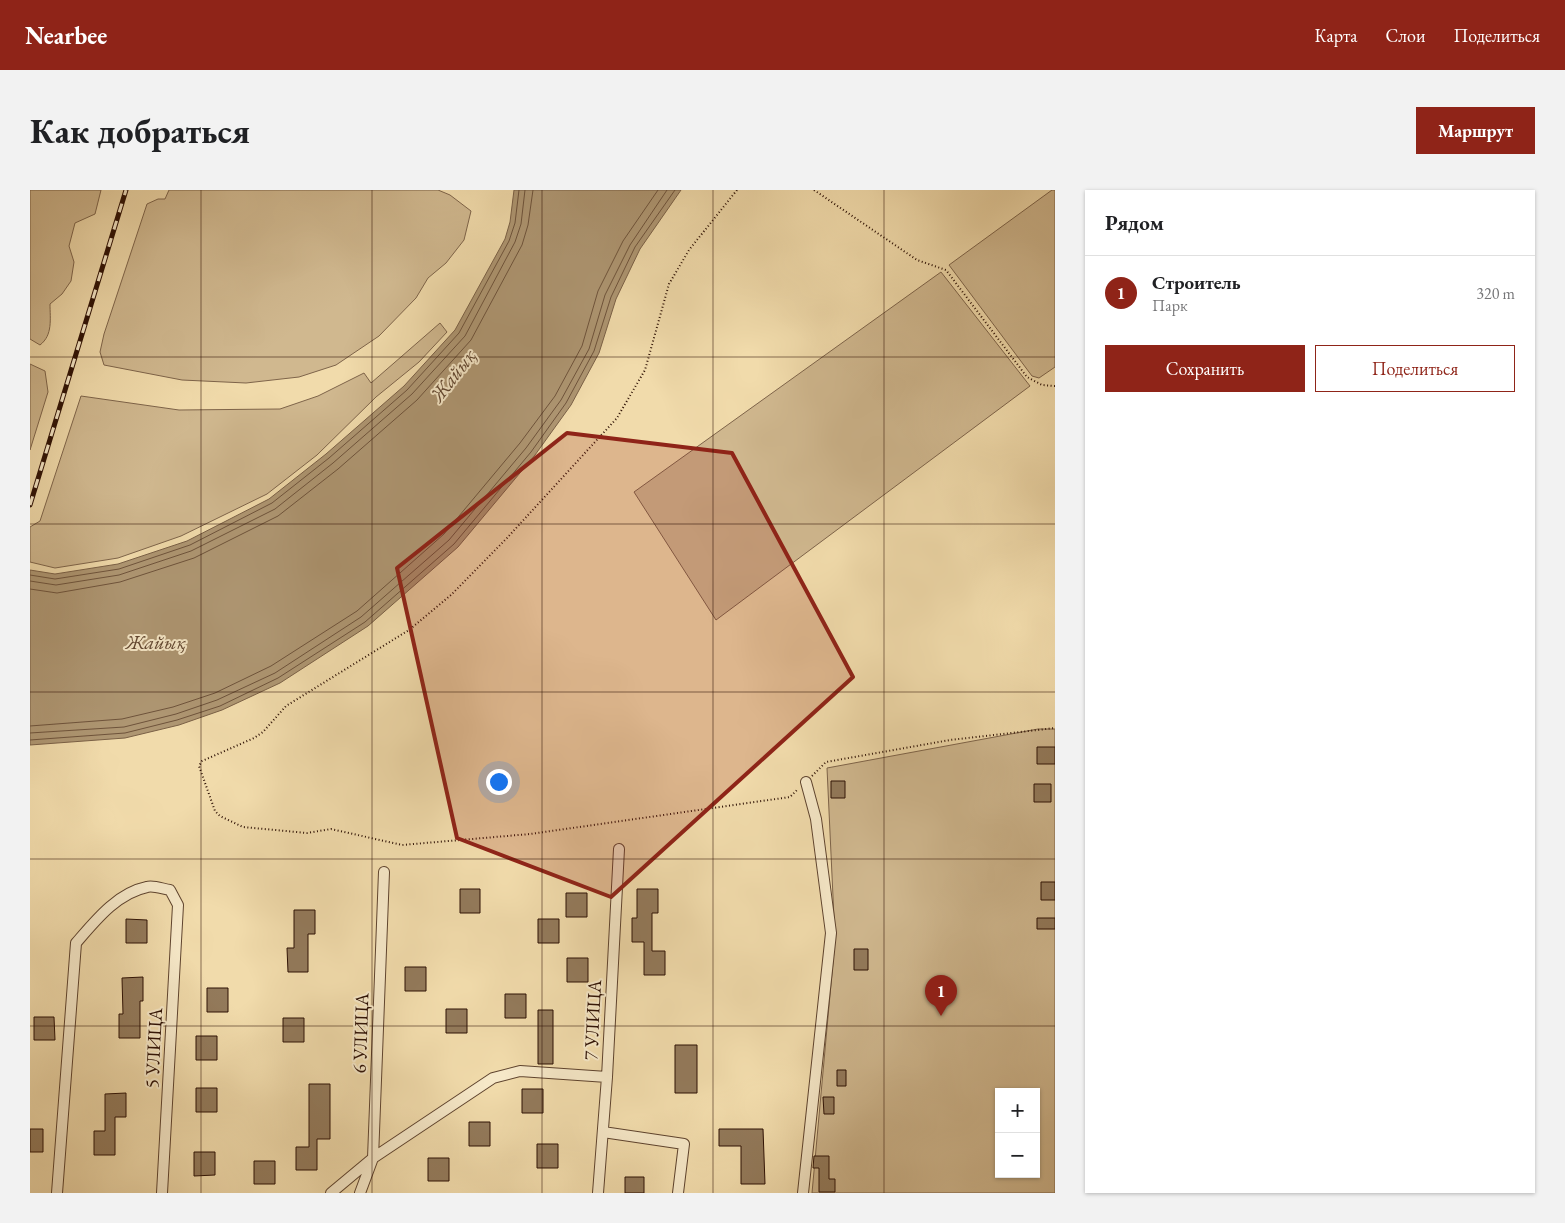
<!DOCTYPE html>
<html lang="ru">
<head>
<meta charset="utf-8">
<style>
	:root { --surface:#fff; --page:#f2f2f2; --text:#202124; --muted:#757577; --line:#e0e0e0; --accent:#8f2418 }
	body { margin:0; font-family:"EB Garamond",serif; background:var(--page); color:var(--text) }
	.controls { position:absolute; right:15px; bottom:15px; display:grid; overflow:hidden; border-radius:0px; box-shadow:0 1px 4px #0004 }
	.controls button { width:45px; height:45px; display:grid; place-items:center; padding:0; border:0; border-bottom:1px solid var(--line); background:var(--surface); color:var(--text); font:25px sans-serif }
	.you { position:absolute; left:468px; top:591px; width:18px; height:18px; margin:-12px; border:4px solid #fff; border-radius:50%; background:#1a73e8; box-shadow:0 0 0 8px #1a73e833 }
	.badge { display:grid; place-items:center; width:32px; height:32px; border-radius:50%; background:var(--accent); color:#fff; font-size:16px; font-weight:700 }
	.pin { position:absolute; translate:-50% -41px; filter:drop-shadow(0 1px 2px #0008) }
	.pin::after { content:''; position:absolute; top:26px; width:18px; height:15px; background:inherit; clip-path:polygon(0 0,100% 0,50% 100%) }
	.list { margin:0; padding:0; list-style:none }
	h2 { display:flex; justify-content:space-between; align-items:center; height:65px; margin:0; padding:0 20px; font-size:21px }
	h2 small { font-size:16px; font-weight:400; color:var(--muted) }
	.list li { display:grid; grid-template-columns:32px 1fr auto; gap:15px; align-items:center; box-sizing:border-box; height:75px; padding:0 20px; border-top:1px solid var(--line) }
	.list b { display:block; font-size:19px; white-space:nowrap }
	.list p { margin:0; font-size:16px; white-space:nowrap; color:var(--muted) }
	.list em { font-size:16px; font-style:normal; color:var(--muted) }
	.actions { display:flex; gap:10px; padding:15px 20px }
	.actions a { flex:1; padding:11px 0; border:1px solid var(--accent); border-radius:0px; text-align:center; font-size:18px; color:var(--accent) }
	.actions .main { background:var(--accent); color:#fff }
	.map { position:relative; flex:none; width:1025px; height:1003px; overflow:hidden; border-radius:0px }
	header { display:flex; align-items:center; gap:30px; box-sizing:border-box; height:70px; padding:0 25px; background:var(--accent); color:#fff }
	header strong { font-size:24px }
	nav { display:flex; gap:28px; margin-inline-start:auto; font-size:18px }
	.intro { display:flex; align-items:center; justify-content:space-between; box-sizing:border-box; height:120px; padding:0 30px }
	h1 { margin:0; font-size:35px }
	.button { padding:12px 22px; border-radius:0px; background:var(--accent); color:#fff; font-size:18px; font-weight:700 }
	main { display:flex; gap:30px; padding:0 30px }
	aside { flex:1; background:var(--surface); border-radius:0px; box-shadow:0 1px 4px #0004 }
	.map>svg:first-child { display:block }
	.green { fill:#d0b88f; stroke:#7e644a; fill-rule:evenodd }
	.water { fill:#ae9672; stroke:#7a6046 }
	.lines { fill:none; stroke-linecap:round; stroke-linejoin:round }
	.shore { stroke:#6e533b; stroke-width:1 }
	.building { fill:#937a5b; stroke:#2d1004 }
	.street-casing { stroke:#5e432e; stroke-width:12 }
	.path { stroke:#2d1004; stroke-width:2; stroke-dasharray:1 2.5; stroke-linecap:butt }
	.street { stroke:#f6e8c8; stroke-width:10 }
	.rail-casing { stroke:#2d1004; stroke-width:5 }
	.rail { stroke:#f6e8c8; stroke-width:3; stroke-dasharray:9; stroke-linecap:butt }
	.marked { fill:#8f2418; fill-opacity:0.2; stroke:#8f2418; stroke-width:4; stroke-linejoin:round }
	.grid { fill:none; stroke:#2d1004; stroke-width:1; stroke-opacity:0.55 }
	.labels { text-anchor:middle; stroke-width:4; stroke-linejoin:round; paint-order:stroke }
	.street-label { font-size:19px; fill:#2d1004; stroke:#f6e8c8 }
	.water-label { font-size:20px; font-style:italic; fill:#614630; stroke:#f6e8c8 }
</style>
</head>
<body>
<header>
<strong>Nearbee</strong>
<nav><a>Карта</a><a>Слои</a><a>Поделиться</a></nav>
</header>
<div class="intro"><h1>Как добраться</h1><a class="button">Маршрут</a></div>
<main>
<div class="map">
<svg width="1025" height="1003" viewBox="0 0 1025 1003">
	<rect width="100%" height="100%" fill="#f1dbab"/>
	<filter id="stains"><feTurbulence type="fractalNoise" baseFrequency=".004" numOctaves="4"/><feColorMatrix values="0 0 0 0 .2 0 0 0 0 .09 0 0 0 0 .02 0 0 0 .5 -.17"/></filter>
	<radialGradient id="worn" r=".72"><stop offset=".6" stop-color="#630" stop-opacity="0"/><stop offset="1" stop-color="#630" stop-opacity=".3"/></radialGradient>
	<path class="green" d="M0,0H71L65,24L45,33L39,56L44,72L41,91L32,104L20,114C20,129 23,145 10,155L0,149Z
		M139,0H408L420,5L441,21L434,50L416,73L398,88L386,108L349,146L306,175L269,187L216,193L152,190L74,175L70,162L74,144L117,14L128,9H135Z
		M1022,0H1025V177L1009,188L1002,186L919,75Z
		M911,82L1000,196L686,430L604,302Z
		M410,133L417,142L389,172L346,207L287,265L237,304L151,346L88,368L25,378L0,372V337L10,331L51,206L149,220L250,219L288,206L334,183L341,193Z
		M0,174L15,181L18,202L0,260Z
		M1008,539H1025V1003H782L805,750L797,578ZM969,902H1006V984H969Z"/>
	<path class="water" d="M484,0H651L610,59L586,109L569,163L541,215L505,265L428,357L338,436L250,493L192,520L149,535L95,548L0,555V380L25,384L88,374L157,351L239,309L296,264L374,196L425,140L475,49L480,32Z"/>
	<g class="lines">
		<path class="shore" d="M0,385L25,389L89,379L160,355L242,313L299,268L377,200L429,143L479,51L485,33L489,0
			M0,391L26,395L89,385L161,361L245,319L303,273L382,204L435,146L485,52L491,34L495,0
			M0,399L27,403L90,392L164,368L248,326L308,279L387,210L441,150L492,55L498,35L503,0
			M0,536L92,529L143,517L185,503L241,476L327,421L414,344L490,253L525,206L552,156L568,101L593,51L628,0
			M0,543L94,537L146,524L187,510L245,483L331,427L419,350L496,258L531,210L559,159L575,105L600,55L637,0
			M0,550L95,543L147,530L190,516L248,488L335,432L424,354L501,262L536,213L564,161L581,107L605,57L645,0"/>
	</g>
	<path class="building" d="M1007,557H1025V574H1007Z
		M801,591H815V608H801Z
		M1004,594H1021V612H1004Z
		M1011,692H1025V710H1011Z
		M430,699H450V723H430Z
		M607,699H628V723H622V761H635V785H614V752H602V728H607Z
		M536,703H557V727H536Z
		M264,720H285V744H278V782H258L257,758H264Z
		M1007,728H1025V739H1007Z
		M96,729L117,730V753H96Z
		M508,729H529V753H508Z
		M824,759H838V780H824Z
		M537,768H558V792H537Z
		M375,777H396V801H375Z
		M113,787V811H110V848H89V824H93L92,788Z
		M177,798H198V822H177Z
		M475,804H496V828H475Z
		M416,819H437V843H416Z
		M508,820H523V874H508Z
		M4,827H24L25,850H4Z
		M253,828H274V852H253Z
		M166,846H187V870H166Z
		M645,855H667V903H645Z
		M807,880H816V896H807Z
		M279,894H300V949H287V980H266V957H279Z
		M166,898H187V922H166Z
		M492,899H513V923H492Z
		M96,903V927H85V965H64V941H75V904Z
		M793,907H804V924H794Z
		M439,932H460V956H439Z
		M0,939H13V962H0Z
		M689,939H733L735,994H711V956H689Z
		M507,954H528V978H507Z
		M164,962H185V985L164,986Z
		M784,966H799V989H805V1002H789V978H783Z
		M398,968H419V991H398Z
		M224,971H245V994H224Z
		M595,987H614V1003H595Z"/>
	<g class="lines">
		<g class="street-casing">
			<path id="street" d="M573,942L654,954L648,1003
				M27,1003L46,753C65,731 87,703 117,697C123,695 133,699 140,700L148,715L132,1003
				M301,1003L343,968L463,888L490,881L577,887
				M330,1003L343,968L354,682
				M568,1003L577,887L589,659
				M773,1003L801,743L786,629L776,592"/>
		</g>
		<path class="path" d="M707,0L659,60L639,94L615,180L587,228L477,348L421,405L379,440L256,516L233,542L224,548L172,571L169,576L185,621L190,626L213,637L277,643L301,639L372,655L500,644L760,607L768,599
			M784,0L887,70L916,80L997,187L1012,195L1025,196
			M782,586L796,572L920,550L1025,538"/>
		<use href="#street" class="street"/>
		<g class="rail-casing">
			<path id="rail" d="M0,315L96,0"/>
		</g>
		<use href="#rail" class="rail"/>
	</g>
	<path class="marked" d="M537,243L702,263L823,487L581,707L427,648L367,378Z"/>
	<path class="grid" d="M171,0V1003M342,0V1003M512,0V1003M683,0V1003M854,0V1003M0,167H1025M0,334H1025M0,502H1025M0,669H1025M0,836H1025"/>
	<g class="labels">
		<g class="street-label">
			<text transform="translate(562 830) rotate(-87)" y="7">7 УЛИЦА</text>
			<text transform="translate(330 843) rotate(-88)" y="7">6 УЛИЦА</text>
			<text transform="translate(123 858) rotate(-87)" y="7">5 УЛИЦА</text>
		</g>
		<g class="water-label">
			<text transform="translate(423 185) rotate(-52)" y="7">Жайық</text>
			<text x="126" y="459">Жайық</text>
		</g>
	</g>
	<rect width="100%" height="100%" filter="url(#stains)"/>
	<rect width="100%" height="100%" fill="url(#worn)"/>
</svg>
<div class="controls">
<button>+</button>
<button>−</button>
</div>
<div class="you"></div>
<div class="pin badge" style="left:911px;top:826px">1</div>
</div>
<aside>
<h2>Рядом<small></small></h2>
<ul class="list">
<li><span class="badge">1</span><div><b>Строитель</b><p>Парк</p></div><em>320 m</em></li>
</ul>
<div class="actions"><a class="main">Сохранить</a><a>Поделиться</a></div>
</aside>
</main>
</body>
</html>
